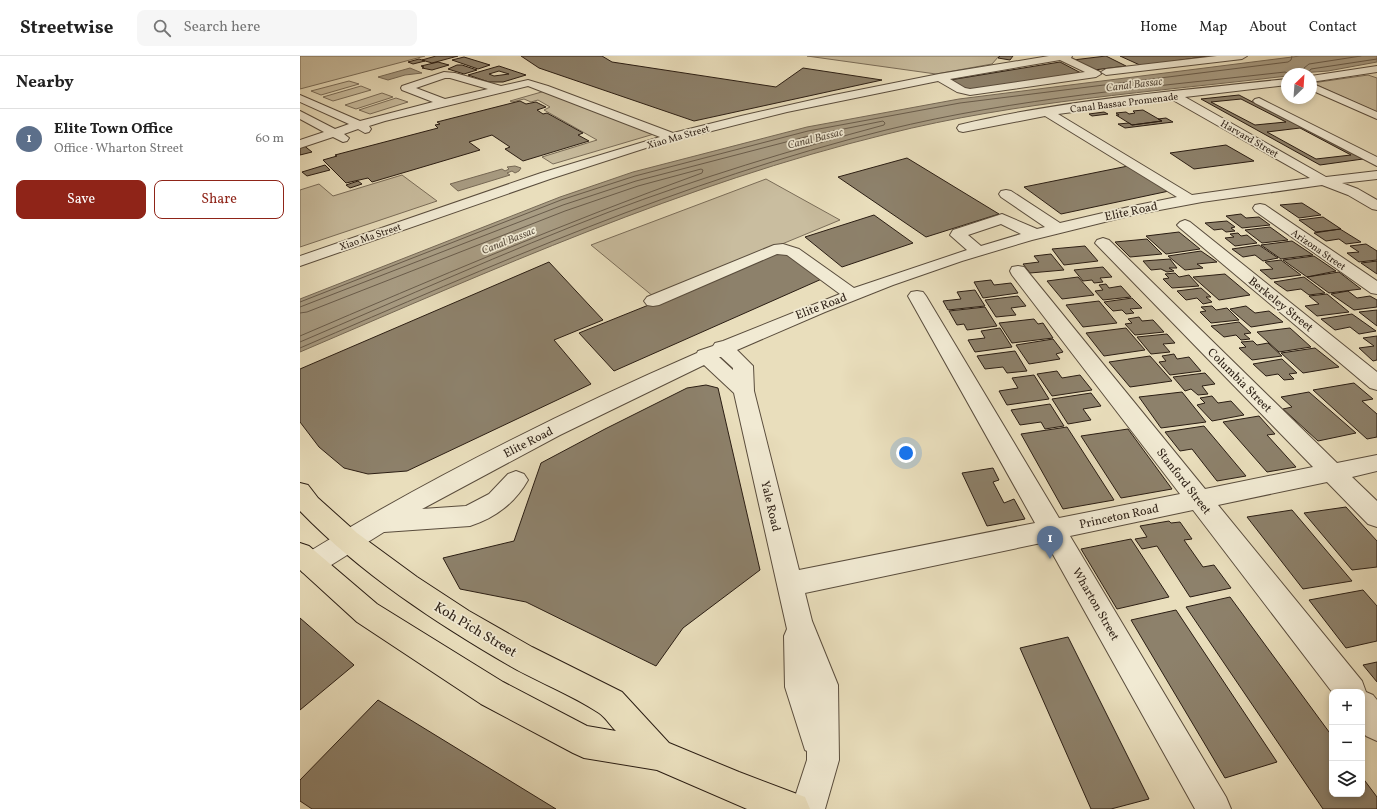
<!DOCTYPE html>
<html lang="en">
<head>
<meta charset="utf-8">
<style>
	:root { --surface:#fff; --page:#f6f6f6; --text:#222; --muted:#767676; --line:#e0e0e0; --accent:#8f2418 }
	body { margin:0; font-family:Vollkorn,serif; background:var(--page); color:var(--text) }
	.controls { position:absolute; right:12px; bottom:12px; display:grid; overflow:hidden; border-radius:8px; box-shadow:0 2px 6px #0003 }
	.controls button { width:36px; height:36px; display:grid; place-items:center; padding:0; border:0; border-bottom:1px solid var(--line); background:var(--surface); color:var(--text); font:20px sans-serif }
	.compass { position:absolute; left:981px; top:12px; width:36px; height:36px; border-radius:50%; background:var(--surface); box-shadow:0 2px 6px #0003; rotate:25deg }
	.you { position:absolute; left:606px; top:397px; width:14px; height:14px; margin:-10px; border:3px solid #fff; border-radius:50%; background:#1a73e8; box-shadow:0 0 0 6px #1a73e833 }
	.badge { display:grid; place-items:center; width:26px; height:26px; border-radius:50%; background:var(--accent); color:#fff; font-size:13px; font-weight:700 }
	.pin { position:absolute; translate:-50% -33px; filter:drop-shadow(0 1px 2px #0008) }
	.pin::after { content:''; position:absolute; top:21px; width:14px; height:12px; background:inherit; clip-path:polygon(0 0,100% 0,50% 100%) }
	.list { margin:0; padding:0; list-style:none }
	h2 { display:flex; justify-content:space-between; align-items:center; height:52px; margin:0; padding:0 16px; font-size:17px }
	h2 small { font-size:13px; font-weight:400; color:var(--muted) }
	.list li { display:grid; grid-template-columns:26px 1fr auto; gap:12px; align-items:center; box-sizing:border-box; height:60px; padding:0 16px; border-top:1px solid var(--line) }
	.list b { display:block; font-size:15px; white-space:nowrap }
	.list p { margin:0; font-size:13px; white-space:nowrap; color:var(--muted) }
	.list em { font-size:13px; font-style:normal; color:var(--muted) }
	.actions { display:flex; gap:8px; padding:12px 16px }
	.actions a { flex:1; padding:9px 0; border:1px solid var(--accent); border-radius:8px; text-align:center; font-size:14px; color:var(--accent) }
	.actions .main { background:var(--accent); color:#fff }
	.icon { flex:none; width:22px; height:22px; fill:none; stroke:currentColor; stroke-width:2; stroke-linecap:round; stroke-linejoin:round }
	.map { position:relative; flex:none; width:1077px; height:753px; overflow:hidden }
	header { display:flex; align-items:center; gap:24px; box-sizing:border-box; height:56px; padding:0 20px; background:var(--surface); border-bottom:1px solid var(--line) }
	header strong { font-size:19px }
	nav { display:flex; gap:22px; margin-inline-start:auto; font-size:14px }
	.search { width:280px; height:36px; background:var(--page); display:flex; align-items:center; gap:10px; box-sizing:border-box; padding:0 14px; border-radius:8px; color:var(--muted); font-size:15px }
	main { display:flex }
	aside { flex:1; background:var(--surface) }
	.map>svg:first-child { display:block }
	.green { fill:#c9bd9f; stroke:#7a6d59 }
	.water { fill:#a89c83; stroke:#766956 }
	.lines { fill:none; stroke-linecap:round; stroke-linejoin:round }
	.shore { stroke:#695c4b; stroke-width:1 }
	.building { fill:#8d816b; stroke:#2a1d13; fill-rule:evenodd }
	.minor-casing { stroke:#5a4d3d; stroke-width:2 }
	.major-casing { stroke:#2a1d13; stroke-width:2 }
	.minor { fill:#f1ead3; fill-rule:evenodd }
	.major { fill:#e9debc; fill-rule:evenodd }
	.labels { text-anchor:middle; stroke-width:3.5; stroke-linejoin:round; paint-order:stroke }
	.far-street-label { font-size:10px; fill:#2a1d13; stroke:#f1ead3 }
	.far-water-label { font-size:11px; font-style:italic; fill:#5c5040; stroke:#f1ead3 }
	.street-label { font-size:12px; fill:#2a1d13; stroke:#f1ead3 }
	.near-street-label { font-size:14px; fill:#2a1d13; stroke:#f1ead3 }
</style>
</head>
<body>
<header>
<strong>Streetwise</strong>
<div class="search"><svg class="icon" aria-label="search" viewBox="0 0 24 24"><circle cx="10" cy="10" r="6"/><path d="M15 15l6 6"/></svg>Search here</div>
<nav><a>Home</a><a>Map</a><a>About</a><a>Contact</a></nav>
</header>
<main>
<aside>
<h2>Nearby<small></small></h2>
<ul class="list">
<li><span class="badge" style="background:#5c6f8a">1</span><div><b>Elite Town Office</b><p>Office · Wharton Street</p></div><em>60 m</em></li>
</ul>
<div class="actions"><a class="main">Save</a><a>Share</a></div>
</aside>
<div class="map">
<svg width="1077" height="753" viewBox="0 0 1077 753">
	<rect width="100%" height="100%" fill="#e9debc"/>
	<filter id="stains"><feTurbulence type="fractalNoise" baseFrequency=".005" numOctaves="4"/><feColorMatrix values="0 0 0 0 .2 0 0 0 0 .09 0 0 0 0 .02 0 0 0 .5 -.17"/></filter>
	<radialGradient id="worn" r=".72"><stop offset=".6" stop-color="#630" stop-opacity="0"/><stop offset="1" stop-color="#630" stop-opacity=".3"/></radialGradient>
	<path class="green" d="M0,0H125L0,33Z
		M507,0H699L692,8L636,18Z
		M1068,19L1077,22V56L1012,27Z
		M49,25L59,28L21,39L11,35Z
		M61,30L71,34L33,45L23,41Z
		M245,35L354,78L253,108L242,101L297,84L244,54L250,51L238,44L231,46L224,43L212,46L210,45Z
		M82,37L93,41L56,53L45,49Z
		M96,42L108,46L70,58L59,54Z
		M102,119L137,145L0,191V134L19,128L33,140Z
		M466,123L540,164L354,241L291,189Z"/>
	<path class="water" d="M1000,0H1077V6L1028,15L987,18V20C854,36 718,45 587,78C383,128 192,214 0,296V243L260,141L333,116L507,71L659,43Z
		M110,12L122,17L105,19L88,24L78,21Z
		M215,110L221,112L219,115L215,117L212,115L207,117L210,119L158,135L150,128L202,113L205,115L209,113L207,111Z"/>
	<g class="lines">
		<path class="shore" d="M1002,18L1004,12L1009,8L1061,0
			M1007,18L1011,13L1077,3
			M0,246L261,144L335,120L508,75L660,47L988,6L991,4L992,0
			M0,251L263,149L336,125L509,80L583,65L585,67L584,69C491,94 399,122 309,156C205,196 103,242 0,286
			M0,257L7,256L265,155L338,130L401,113L403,114L402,117C266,166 133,223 0,280
			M0,292C191,210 383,124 586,74C717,42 852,31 985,16L990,18"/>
	</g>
	<path class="building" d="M136,0H158L132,7L122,4Z
		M221,0H302L312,6L476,31L503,12L582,24L394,65L239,12Z
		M700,0H713L710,4L698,2Z
		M806,0L826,10L794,14L773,4Z
		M820,0H908L842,10Z
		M164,1L190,9L178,13L152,4Z
		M119,3L125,5L113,8L108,6Z
		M138,6L149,9L132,14L122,12L124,11L121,10Z
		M760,6L781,17L668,34L650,24Z
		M157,9H162L177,14L164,18L148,13Z
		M199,10L226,19L203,26H189L168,19ZM199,15L209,18L194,20L189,18Z
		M939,39L1063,103L1020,109L901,43Z
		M941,43L986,66L955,69L911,46Z
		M220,45L226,48L236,46L246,51L237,54L243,58L247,57L283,77L278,79L289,85L223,105L205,93L210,91L192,79L169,86L180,94L72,126L68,122L46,127L23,104L37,100L35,99L138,72L135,69L140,68L137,66Z
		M843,54L862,65L832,69L816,59H819L816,57L826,56L829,58L835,57L833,55Z
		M804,56L808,58L792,60L789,58Z
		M866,62L873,66L825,72L818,68L829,67L832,69L862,65L858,63Z
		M1000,72L1051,99L1016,103L967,76Z
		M2,88L12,96L0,99V89Z
		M926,89L954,105L894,113L870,97Z
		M607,102L699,158L626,181L538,121Z
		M25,109L30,114L7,120L2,116Z
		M828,110L869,135L761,158L724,131Z
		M58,125L62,128L50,132L46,129Z
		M1002,147L1021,159L999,162L980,149Z
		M941,158L946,162L959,161L970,169L942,172L926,160Z
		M574,159L613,187L542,211L505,181Z
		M1023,161L1041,173L1016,176L999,164Z
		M927,165L935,171L931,172L935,175L926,176L922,173L914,174L905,167Z
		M970,171L988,184L962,187L945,174Z
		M1040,173L1061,186L1046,188L1039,183L1026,185L1014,177Z
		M879,176L900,193L866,198L846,180Z
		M938,177L941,180L947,179L957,187L935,190L925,182L934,181L930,178Z
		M847,183L862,198L830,201L815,186Z
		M992,185L1013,199L981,203L961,189Z
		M1066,188L1077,195V204L1059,206L1047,197L1059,196L1050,190Z
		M959,189L978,202L963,205L955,199L943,201L932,193Z
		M785,190L798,205L764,209L752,193Z
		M483,195L524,222L314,315L279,277Z
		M901,195L917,206L897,208L903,212L885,214L868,200Z
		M751,198L764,214L730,217L723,208L739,206L734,200Z
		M1014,200L1036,215L1007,221L983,204Z
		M870,203L877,212H869L874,215L867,216L861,213L851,214L843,205Z
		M981,204L1001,219L971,223L960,214L973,213L965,206Z
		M1077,205V218L1061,207Z
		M249,206L303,264L254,284L291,328L107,415L68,418L44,412L19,391L0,366V313Z
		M803,211L812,221L800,222L803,226L794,227L792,224L783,225L774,214Z
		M1039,216L1061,233L1029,237L1007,221Z
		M875,217L879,221L889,219L899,230L872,232L863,223L869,222L865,218Z
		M925,218L950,239L919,244L893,221Z
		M778,221L794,239L762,243L747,225Z
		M1004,221L1025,237L1009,239L1001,233L987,235L974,226Z
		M691,224L694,229L711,227L718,237L683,242L674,226Z
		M806,228L809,232L821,230L831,241L803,244L795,235L803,234L799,229Z
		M901,232L911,241H906L912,246L903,248L897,242L886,244L877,235Z
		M675,234L685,250L648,254L643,245L661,243L657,236Z
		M1048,235L1057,242L1070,240L1077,244V251L1054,254L1031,238Z
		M1027,238L1049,256L1017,260L1005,250L1019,248L1009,240Z
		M718,240L726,250L711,252L716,259L696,261L685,244Z
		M832,242L842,252L830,253L834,257L826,258L822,254L813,255L804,246Z
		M799,245L817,267L783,271L766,249Z
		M912,250L916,254L927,252L939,264L911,267L900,256L906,255L901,251Z
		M946,250L955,257L969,255L983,266L951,271L930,253Z
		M685,251L697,270L667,274L664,268L657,269L649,255Z
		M1077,254V270L1059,256Z
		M1052,258L1076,275L1059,278L1050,271L1035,274L1021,263Z
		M839,261L842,265L853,264L864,276L835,279L825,268L832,267L828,263Z
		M734,263L738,268L743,267L753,282L712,287L699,267Z
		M939,266L951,277L944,278L950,283L941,284L936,279L924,281L911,270Z
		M700,272L712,291L675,296L668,284L685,282L681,275Z
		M826,272L845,294L804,300L786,277Z
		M990,272L1011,291L979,296L957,276Z
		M867,278L875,287L863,288L870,296L851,298L837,281Z
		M1077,280V304L1073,305L1059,292L1074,290L1063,282Z
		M753,283L763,296L756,298L760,303L729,308L716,289Z
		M953,285L957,289L968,287L982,300L952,304L939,292L946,291L941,286Z
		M1015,292L1039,311L1003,317L981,297Z
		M715,295L727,315L707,317L703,311L685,313L677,300Z
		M874,298L877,303L889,301L901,315L870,319L859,306L866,305L862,300Z
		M850,300L872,325L830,331L809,306Z
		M982,303L997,317L989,318L994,323L984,324L978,318L966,320L953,308Z
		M757,315L762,322L780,319L792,334L752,340L737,318Z
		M905,317L915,328L902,330L908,338L898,339L891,333L885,335L873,321Z
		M734,319L749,343L707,349L699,335L718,332L712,322Z
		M1054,327L1073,343L1062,345L1077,358V381L1067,383L1013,334Z
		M406,329L418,332L460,514L383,572L356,610L226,546L160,533L143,502L214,485L241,407L305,373L387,332Z
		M882,336L906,366L861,372L839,341Z
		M1009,336L1056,377L1018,385L983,353L992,351L981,341Z
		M791,337L801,350L783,353L791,364L768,368L752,343Z
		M912,340L918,347L931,345L944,359L912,365L897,349L905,347L900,342Z
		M750,348L764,370L745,373L741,366L720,369L711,354Z
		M959,360L975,378L967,379L996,411L967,416L923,366Z
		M904,370L946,420L917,425L892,393L880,395L865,376Z
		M767,371L814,444L763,453L721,378Z
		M828,373L872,433L821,442L781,380Z
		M693,412L699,424L693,426L704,447L714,443L725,463L687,470L662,417Z
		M1046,451L1077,485V511L1052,514L1004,457Z
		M992,454L1052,525L1003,533L947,461Z
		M869,465L871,467L880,466L892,483L884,484L903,511L914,509L931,532L890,541L857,490L842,493L835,483L847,481L840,470Z
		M831,483L869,541L817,553L781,493Z
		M1063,534L1077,550V585L1046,592L1009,544Z
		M930,541L1032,680V738H1062V721L1077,741V753H1023L886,551Z
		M876,554L977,706L925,722L831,564Z
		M0,562L54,609L0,654Z
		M768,581L849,743L811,753H791L720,592Z
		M1077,606V626L1063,609Z
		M78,644L256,753H12L0,745V724Z"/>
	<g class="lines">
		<g class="minor-casing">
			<path id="minor" d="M749,0H772L771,2L800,16L801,18L796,21L670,39L657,36L638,25L487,56L349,91L250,123L0,210V200L241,117L360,81L228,30L85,65L69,70L71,73L69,76L65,77L58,73L44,78L49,82L47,85L43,86L33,81L0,92V84L24,76L0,63V55L35,73L49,68L0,46V39L60,65L133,46L102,34L101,32L102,30L144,16L155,17L201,30L228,24L248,30L373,77L441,60L534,39L639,18ZM760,4L785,16L670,33L665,32L650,23ZM145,22H150L188,33L145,43L116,32Z
				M917,0H947L942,3L806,19L801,16L806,13Z
				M1077,10V16L1011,26V20Z
				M987,23V29L885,41L1026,121L1077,115V123L1042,127L1058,133L1077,144V154L1072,153L1048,139L1022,129L902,146L833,159L732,184L662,205L593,229L525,256L437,294L453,310L454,335L499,514L735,467L608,240L611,236L617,235L623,236L626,240L759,462L880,438L712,219L710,215L712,211L718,210L724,211L905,433L1013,411L795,187L797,184L803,182L809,184L1037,407L1077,399V415L1052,421L1077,445V471L1068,468L1027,426L918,449L1062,625L1066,636L1073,639L1077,644V685L1066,680L1062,675V636H1032L893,454L770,480L926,741L931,753H895L746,486L505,537L512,565L538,629L539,704L525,753H491L507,704V695L505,694L485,631L484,580L487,573L434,337L404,309L260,379L122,453L166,450L189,438L208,418L216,415L224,418L228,424C215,447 195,462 170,470L84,476L20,516L11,519L2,516C0,511 0,505 2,500C127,423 262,356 397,297L398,295L413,290L415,287L423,285L540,238L487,199L477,198L359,249L353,250L347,249L344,245L347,241L474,189L483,188L499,193L554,232L667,194L650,179L653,174L702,158L737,173L745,171L701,141L699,138L701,135L706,134L711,135L760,167L833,150L877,141L745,60L663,76L659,75L657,72L659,69C766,43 878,35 987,23ZM871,43L1010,122L892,139L758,58ZM701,168L721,178L681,190L668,179ZM419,301H421L433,312V314Z
				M1011,27L1077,56V63L1011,34Z
				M959,42L1077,101V110L955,47L953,45L955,43Z
				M960,148L965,149L1077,225V238L1071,237L955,155L953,152L955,149Z
				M885,164L890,166L1077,316V334L1070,332L880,172L877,169L880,166Z"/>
		</g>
		<g class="major-casing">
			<path id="major" d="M0,427L8,429L18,442L57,477L117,521L169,555L232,591L322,636L369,687L439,716L505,741L510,753H447L357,714L284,702L273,697L181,648L57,566L0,514V487L9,490L77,548L203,626L287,670L316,675C310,669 305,661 299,657C272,639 238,626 210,610C136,567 60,517 0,455Z"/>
		</g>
		<use href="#minor" class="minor"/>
		<use href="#major" class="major"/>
	</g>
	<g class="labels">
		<g class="far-street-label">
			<text transform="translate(824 46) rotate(-7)" y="4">Canal Bassac Promenade</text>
			<text transform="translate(378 80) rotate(-16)" y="4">Xiao Ma Street</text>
			<text transform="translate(950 82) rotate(30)" y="4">Harvard Street</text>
			<text transform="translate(70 180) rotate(-19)" y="4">Xiao Ma Street</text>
			<text transform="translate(1019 193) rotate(35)" y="4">Arizona Street</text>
		</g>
		<g class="far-water-label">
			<text transform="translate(834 28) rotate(-7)" y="4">Canal Bassac</text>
			<text transform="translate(515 82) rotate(-14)" y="4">Canal Bassac</text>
			<text transform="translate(208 184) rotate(-22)" y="4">Canal Bassac</text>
		</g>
		<g class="street-label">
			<text transform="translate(831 155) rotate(-12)" y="4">Elite Road</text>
			<text transform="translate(981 248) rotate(39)" y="4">Berkeley Street</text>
			<text transform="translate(521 250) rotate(-21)" y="4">Elite Road</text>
			<text transform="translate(940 324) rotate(45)" y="4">Columbia Street</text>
			<text transform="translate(228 386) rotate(-27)" y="4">Elite Road</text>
			<text transform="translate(884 425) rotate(52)" y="4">Stanford Street</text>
			<text transform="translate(471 450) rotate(77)" y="4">Yale Road</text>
			<text transform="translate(819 460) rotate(-12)" y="4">Princeton Road</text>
			<text transform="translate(796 548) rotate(60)" y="4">Wharton Street</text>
		</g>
		<g class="near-street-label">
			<text transform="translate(176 573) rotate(31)" y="5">Koh Pich Street</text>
		</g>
	</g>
	<rect width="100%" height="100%" filter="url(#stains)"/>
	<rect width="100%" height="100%" fill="url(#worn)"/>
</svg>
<div class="controls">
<button>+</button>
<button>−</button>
<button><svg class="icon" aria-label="layers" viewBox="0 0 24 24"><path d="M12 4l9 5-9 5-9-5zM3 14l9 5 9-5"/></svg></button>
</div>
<svg class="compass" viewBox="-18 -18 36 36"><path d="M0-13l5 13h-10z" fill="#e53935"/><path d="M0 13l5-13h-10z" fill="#767676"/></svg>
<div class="you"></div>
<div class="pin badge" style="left:750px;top:503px;background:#5c6f8a">1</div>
</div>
</main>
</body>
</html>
